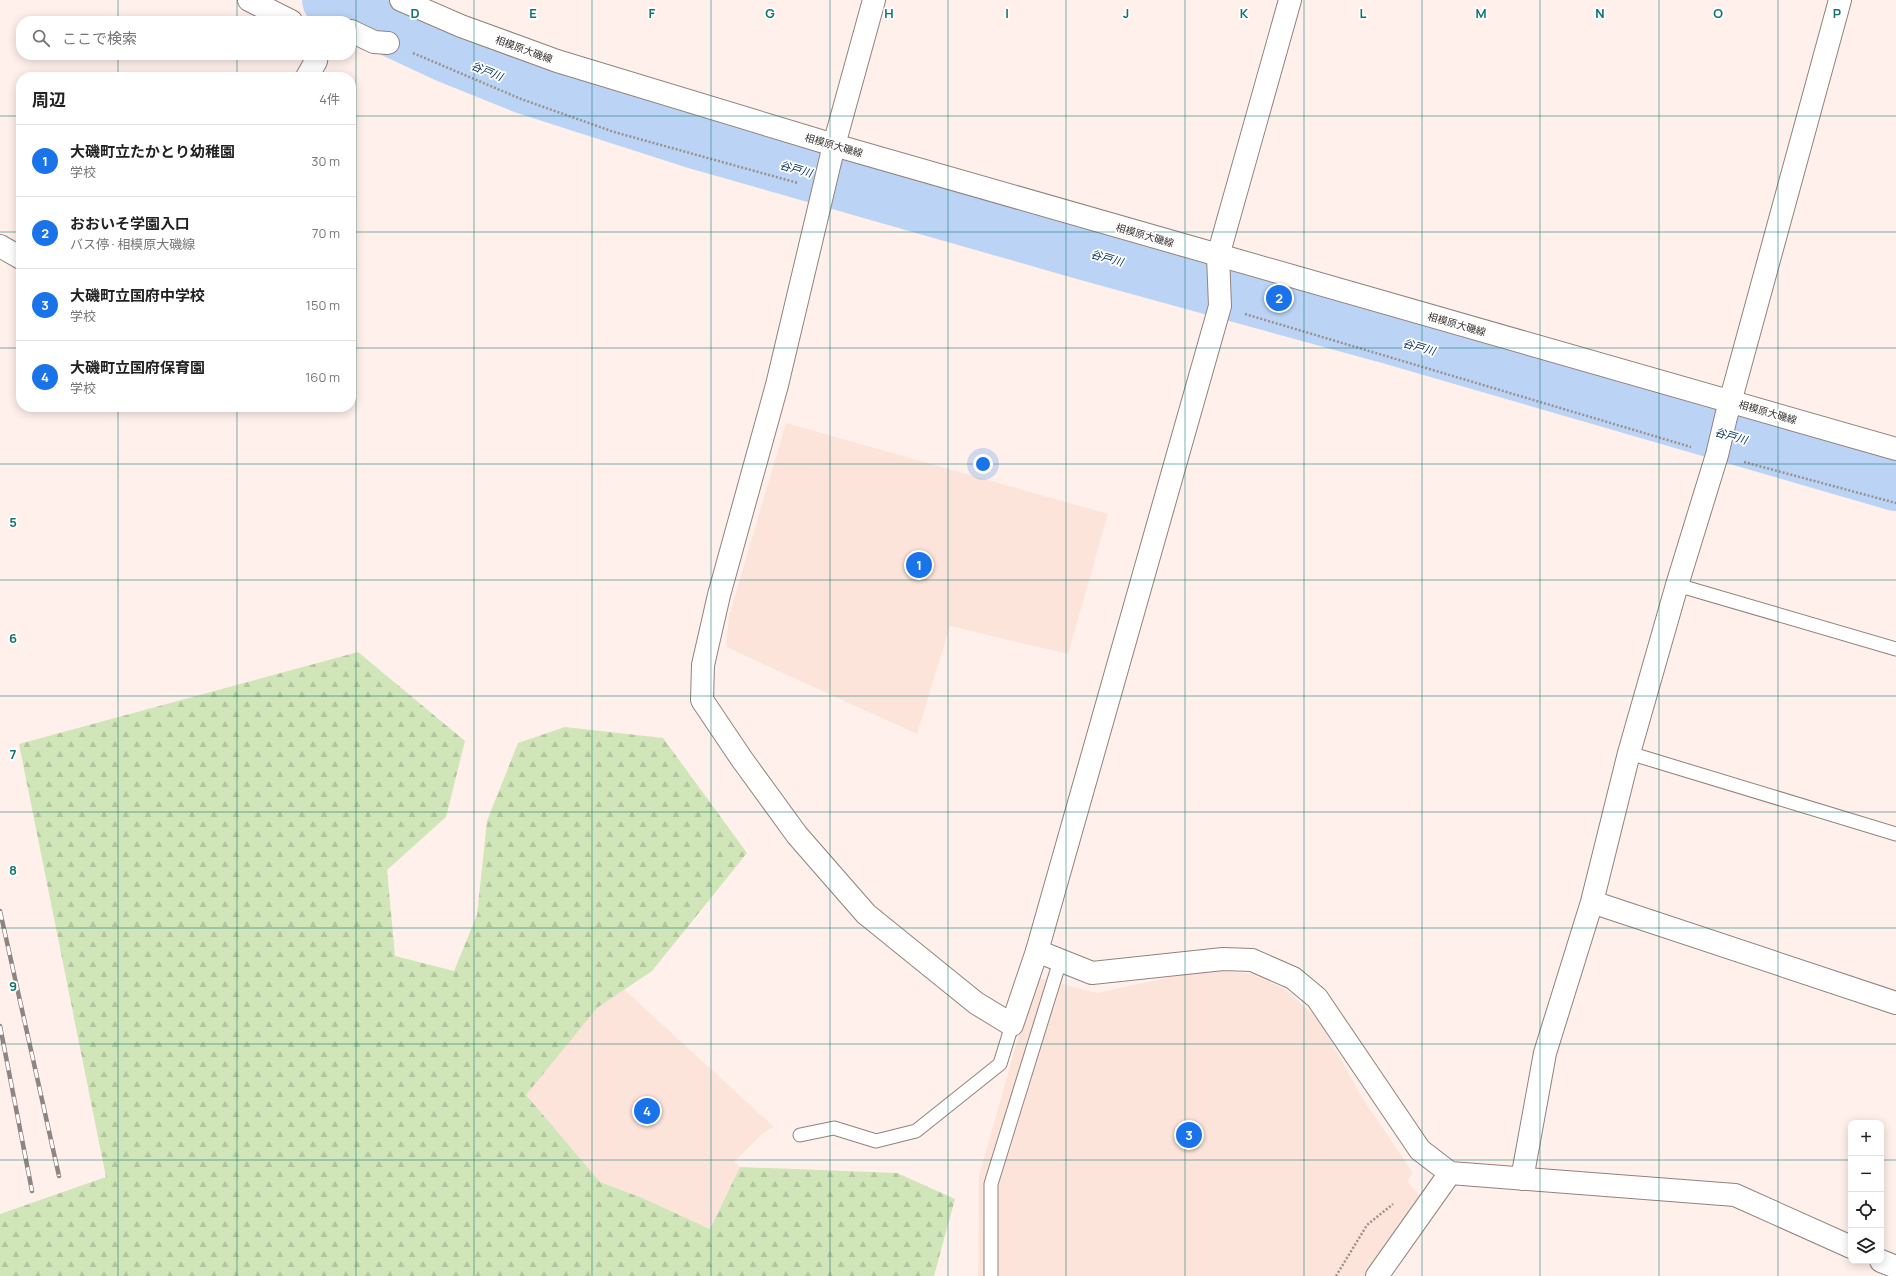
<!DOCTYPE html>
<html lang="ja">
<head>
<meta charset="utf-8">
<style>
	:root { --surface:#fff; --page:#f6f6f6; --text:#222; --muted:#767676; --line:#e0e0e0; --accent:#1a73e8 }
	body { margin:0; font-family:Manrope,"Noto Sans JP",sans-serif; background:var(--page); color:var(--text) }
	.controls { position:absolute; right:12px; bottom:12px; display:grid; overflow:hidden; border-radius:8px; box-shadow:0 2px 10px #0003 }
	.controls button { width:36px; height:36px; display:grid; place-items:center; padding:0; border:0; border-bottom:1px solid var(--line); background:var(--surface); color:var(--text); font:20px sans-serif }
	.you { position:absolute; left:983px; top:464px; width:14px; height:14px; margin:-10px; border:3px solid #fff; border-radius:50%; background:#1a73e8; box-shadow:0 0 0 6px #1a73e833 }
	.badge { display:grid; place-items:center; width:26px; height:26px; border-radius:50%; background:var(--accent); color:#fff; font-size:13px; font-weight:700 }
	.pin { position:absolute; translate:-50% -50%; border:2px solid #fff; box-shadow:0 1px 4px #0006 }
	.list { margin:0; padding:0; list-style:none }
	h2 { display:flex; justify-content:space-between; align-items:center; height:52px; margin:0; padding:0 16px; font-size:17px }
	h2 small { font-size:13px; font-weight:400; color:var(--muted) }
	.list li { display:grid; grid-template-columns:26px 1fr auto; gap:12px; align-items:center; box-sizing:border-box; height:72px; padding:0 16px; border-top:1px solid var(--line) }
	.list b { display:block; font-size:15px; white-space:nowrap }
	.list p { margin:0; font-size:13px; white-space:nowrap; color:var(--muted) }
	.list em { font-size:13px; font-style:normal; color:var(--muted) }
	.icon { flex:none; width:22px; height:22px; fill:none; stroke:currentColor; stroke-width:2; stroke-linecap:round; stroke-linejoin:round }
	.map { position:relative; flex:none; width:1896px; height:1276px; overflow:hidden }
	.search { position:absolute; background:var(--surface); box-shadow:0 2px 10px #0003; left:16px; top:16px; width:340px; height:44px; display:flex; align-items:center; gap:10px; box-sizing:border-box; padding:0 14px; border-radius:16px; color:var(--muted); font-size:15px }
	.panel { position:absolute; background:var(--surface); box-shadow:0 2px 10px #0003; left:16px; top:72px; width:340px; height:340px; border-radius:16px }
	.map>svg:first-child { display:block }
	.education { fill:#fde4db }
	.forest { fill:url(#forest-firs) }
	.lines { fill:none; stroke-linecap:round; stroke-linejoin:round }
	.river { stroke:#bbd4f5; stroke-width:56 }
	.lane-casing { stroke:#92827c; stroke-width:15 }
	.street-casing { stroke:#92827c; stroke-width:24 }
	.secondary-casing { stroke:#92827c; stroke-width:24 }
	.primary-casing { stroke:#92827c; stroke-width:24 }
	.path { stroke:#9b908c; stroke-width:2.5; stroke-dasharray:2 2; stroke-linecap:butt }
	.lane { stroke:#fff; stroke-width:13 }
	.street { stroke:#fff; stroke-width:22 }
	.secondary { stroke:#fff; stroke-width:22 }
	.primary { stroke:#fff; stroke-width:22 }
	.rail-casing { stroke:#8e8480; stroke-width:4.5 }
	.rail { stroke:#fff; stroke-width:3; stroke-dasharray:9; stroke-linecap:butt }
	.grid { fill:none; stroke:#0f766e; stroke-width:1; stroke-opacity:0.55 }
	.labels { text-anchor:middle; stroke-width:3.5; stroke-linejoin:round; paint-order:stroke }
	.street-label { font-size:10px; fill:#38312f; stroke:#fff }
	.water-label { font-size:11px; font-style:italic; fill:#093261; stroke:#fff }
	.grid-label { font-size:13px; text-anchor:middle; font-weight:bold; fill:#0f766e; stroke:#fff; stroke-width:3.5; stroke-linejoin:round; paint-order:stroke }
</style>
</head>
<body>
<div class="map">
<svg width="1896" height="1276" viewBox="0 0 1896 1276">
	<defs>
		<pattern id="forest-firs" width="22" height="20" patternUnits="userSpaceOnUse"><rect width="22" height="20" fill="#d0e5b8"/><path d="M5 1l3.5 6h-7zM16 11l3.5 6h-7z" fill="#b3c59e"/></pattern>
	</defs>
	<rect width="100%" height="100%" fill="#fff0eb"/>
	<path class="education" d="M786,423L1108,514L1068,654L950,626L917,734L726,647L729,616Z
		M1206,969L1252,974L1285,989L1319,1020L1361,1096L1413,1173L1407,1181L1420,1196L1366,1276H978L979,1176L1035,977L1097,993Z
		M616,982L774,1127L763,1133L734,1162L740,1167L741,1193L710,1229L640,1197L582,1175L526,1095L588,1014Z"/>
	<path class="forest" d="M358,652L465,741L446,817L387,870L395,956L454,971L477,915L487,821L518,743L565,727L663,738L747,853L652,971L597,1008L526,1095L600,1182L640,1197L710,1229L740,1167L897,1173L955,1199L934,1276H0V1214L106,1177L19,744Z"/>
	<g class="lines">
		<path class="river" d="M330,0L448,55L522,85L696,141L1081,251L1393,337L1896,483"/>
		<g class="lane-casing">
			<path id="lane" d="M1677,585L1896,649
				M1629,753L1896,834
				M800,1135L834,1128L876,1141L916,1131L1000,1064L1012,1025
				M991,1276V1184L1060,961"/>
		</g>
		<g class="street-casing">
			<path id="street" d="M249,0L291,21
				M874,0L834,145L777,385L719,595L703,665L702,700L741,758L797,835L866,914L976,1003L1012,1025L1037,951L1092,973L1223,959L1252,960L1293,978L1317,998L1420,1150L1450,1173L1735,1195L1851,1247
				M351,31L374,42L388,43
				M307,77L316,61L317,55
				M0,246L21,258
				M1592,902L1896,1003
				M1522,1179L1545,1053L1592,902L1629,753L1677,585L1717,455L1726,417L1840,0
				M1881,1261L1896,1267
				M1377,1276L1450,1173"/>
		</g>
		<g class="secondary-casing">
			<path id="secondary" d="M1037,951L1220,306L1218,256L1290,0"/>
		</g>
		<g class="primary-casing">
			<path id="primary" d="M401,0L461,26L557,61L834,145L1896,449"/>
		</g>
		<path class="path" d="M413,53L521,99L614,132L798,183
			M1245,314L1691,447
			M1744,462L1896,503
			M1336,1276L1367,1225L1393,1204"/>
		<use href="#lane" class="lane"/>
		<use href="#street" class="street"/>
		<use href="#secondary" class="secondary"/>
		<use href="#primary" class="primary"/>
		<g class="rail-casing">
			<path id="rail" d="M0,911L59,1176
				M0,1026L32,1191"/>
		</g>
		<use href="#rail" class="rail"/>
	</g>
	<path class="grid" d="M118,0V21M237,0V21M356,0V1276M474,0V1276M592,0V1276M711,0V1276M830,0V1276M948,0V1276M1066,0V1276M1185,0V1276M1304,0V1276M1422,0V1276M1540,0V1276M1659,0V1276M1778,0V1276M118,55V77M237,55V77M0,116H21M351,116H1896M0,232H21M351,232H1896M0,348H21M351,348H1896M118,407V1276M237,407V1276M0,464H1896M0,580H1896M0,696H1896M0,812H1896M0,928H1896M0,1044H1896M0,1160H1851M1881,1160H1896"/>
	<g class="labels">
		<g class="street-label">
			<text transform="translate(524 49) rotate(20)" y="4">相模原大磯線</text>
			<text transform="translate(834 145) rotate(16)" y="4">相模原大磯線</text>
			<text transform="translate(1145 235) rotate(16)" y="4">相模原大磯線</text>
			<text transform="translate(1457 324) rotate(16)" y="4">相模原大磯線</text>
			<text transform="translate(1768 412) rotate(16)" y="4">相模原大磯線</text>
		</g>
		<g class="water-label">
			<text transform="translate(487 71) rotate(22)" y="4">谷戸川</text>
			<text transform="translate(796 169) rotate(16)" y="4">谷戸川</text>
			<text transform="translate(1107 258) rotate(16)" y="4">谷戸川</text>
			<text transform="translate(1419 347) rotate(16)" y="4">谷戸川</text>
			<text transform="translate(1731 436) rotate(16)" y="4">谷戸川</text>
		</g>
	</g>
	<g class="grid-label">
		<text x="415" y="18">D</text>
		<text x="533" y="18">E</text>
		<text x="652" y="18">F</text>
		<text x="770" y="18">G</text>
		<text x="889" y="18">H</text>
		<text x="1007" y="18">I</text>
		<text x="1126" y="18">J</text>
		<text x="1244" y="18">K</text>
		<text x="1363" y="18">L</text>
		<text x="1481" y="18">M</text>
		<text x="1600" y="18">N</text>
		<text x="1718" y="18">O</text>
		<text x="1837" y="18">P</text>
		<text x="13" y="527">5</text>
		<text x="13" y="643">6</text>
		<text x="13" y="759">7</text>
		<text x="13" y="875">8</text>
		<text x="13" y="991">9</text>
	</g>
</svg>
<div class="controls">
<button>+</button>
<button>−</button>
<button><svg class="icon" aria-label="locate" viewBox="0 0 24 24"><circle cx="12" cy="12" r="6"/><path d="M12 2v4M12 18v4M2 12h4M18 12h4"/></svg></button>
<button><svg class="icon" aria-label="layers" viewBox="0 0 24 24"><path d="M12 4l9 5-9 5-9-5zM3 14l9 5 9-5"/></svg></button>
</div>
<div class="you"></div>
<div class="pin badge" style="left:919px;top:565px">1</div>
<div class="pin badge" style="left:1279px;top:298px">2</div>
<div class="pin badge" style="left:1189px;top:1135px">3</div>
<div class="pin badge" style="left:647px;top:1111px">4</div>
<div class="search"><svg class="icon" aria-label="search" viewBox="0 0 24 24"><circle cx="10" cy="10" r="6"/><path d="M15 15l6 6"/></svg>ここで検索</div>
<section class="panel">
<h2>周辺<small>4件</small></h2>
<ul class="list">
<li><span class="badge">1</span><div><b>大磯町立たかとり幼稚園</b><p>学校</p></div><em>30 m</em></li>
<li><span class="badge">2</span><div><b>おおいそ学園入口</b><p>バス停 · 相模原大磯線</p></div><em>70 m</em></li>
<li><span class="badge">3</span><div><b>大磯町立国府中学校</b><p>学校</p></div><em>150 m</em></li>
<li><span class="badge">4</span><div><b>大磯町立国府保育園</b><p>学校</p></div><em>160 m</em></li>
</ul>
</section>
</div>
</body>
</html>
